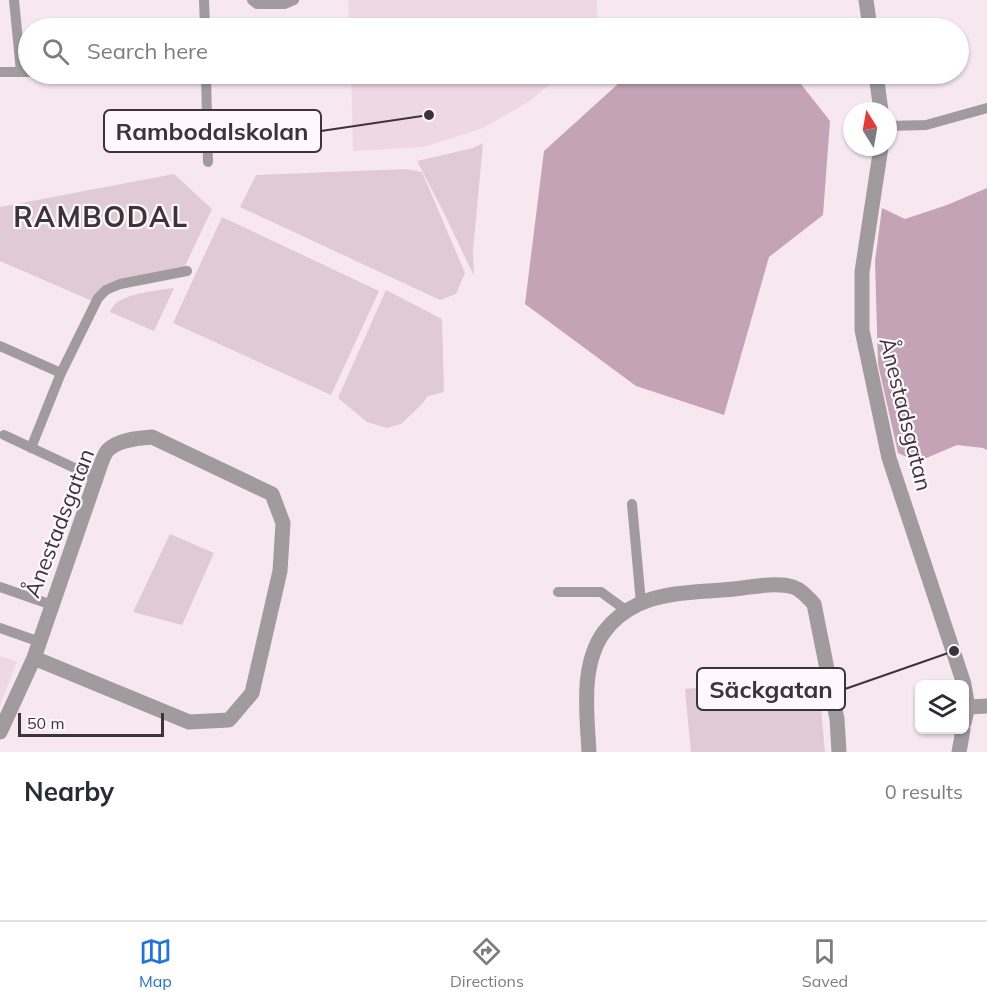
<!DOCTYPE html>
<html lang="en">
<head>
<meta charset="utf-8">
<style>
	:root { --surface:#fff; --page:#f2f2f3; --text:#2b2b33; --muted:#7c7c81; --line:#e1e1e2; --accent:#1a73e8 }
	body { margin:0; font-family:Mulish,sans-serif; background:var(--page); color:var(--text) }
	.controls { position:absolute; right:18px; bottom:18px; display:grid; overflow:hidden; border-radius:9px; box-shadow:0 2px 4px #0004 }
	.controls button { width:54px; height:54px; display:grid; place-items:center; padding:0; border:0; border-bottom:2px solid var(--line); background:var(--surface); color:var(--text); font:30px sans-serif }
	.compass { position:absolute; left:843px; top:102px; width:54px; height:54px; border-radius:50%; background:var(--surface); box-shadow:0 2px 4px #0004; rotate:349deg }
	.scale { position:absolute; left:18px; bottom:15px; width:146px; box-sizing:border-box; padding-left:6px; border:3px solid #3b3538; border-top:0; font-size:16px; line-height:21px; white-space:nowrap; color:#3b3538; -webkit-text-stroke:4px #fef8fc; paint-order:stroke }
	.list { margin:0; padding:0; list-style:none }
	h2 { display:flex; justify-content:space-between; align-items:center; height:78px; margin:0; padding:0 24px; font-size:26px }
	h2 small { font-size:20px; font-weight:400; color:var(--muted) }
	.icon { flex:none; width:33px; height:33px; fill:none; stroke:currentColor; stroke-width:2; stroke-linecap:round; stroke-linejoin:round }
	.map { position:relative; flex:none; width:987px; height:752px; overflow:hidden }
	.search { position:absolute; background:var(--surface); box-shadow:0 2px 4px #0004; left:18px; right:18px; top:18px; height:66px; display:flex; align-items:center; gap:15px; box-sizing:border-box; padding:0 21px; border-radius:33px; color:var(--muted); font-size:22px }
	.sheet { height:168px; background:var(--surface) }
	nav { display:flex; justify-content:space-around; align-items:center; box-sizing:border-box; height:84px; border-top:2px solid var(--line); background:var(--surface); font-size:16px; color:var(--muted) }
	nav a { display:grid; justify-items:center; gap:3px }
	nav .on { color:var(--accent) }
	.map>svg:first-child { display:block }
	.built { fill:#eed8e4 }
	.green { fill:#e0cad6 }
	.forest { fill:#c4a3b6 }
	.lines { fill:none; stroke-linecap:round; stroke-linejoin:round }
	.service { stroke:#a19b9e; stroke-width:10 }
	.minor { stroke:#a19b9e; stroke-width:15 }
	.labels { text-anchor:middle; stroke-width:4.5; stroke-linejoin:round; paint-order:stroke }
	.street-label { font-size:22px; fill:#3b3538; stroke:#fef8fc }
	.district-label { font-size:28px; font-weight:bold; letter-spacing:1.5px; fill:#3b3538; stroke:#fef8fc }
	.leader { fill:none; stroke:#3b3538; stroke-width:2 }
	.callout-dot { fill:#3b3538; stroke:#fef8fc; stroke-width:2 }
	.callout { fill:#fef8fc; stroke:#3b3538; stroke-width:2 }
	.callout-label { font-size:24px; text-anchor:middle; font-weight:bold; fill:#3b3538 }
</style>
</head>
<body>
<div class="map">
<svg width="987" height="752" viewBox="0 0 987 752">
	<rect width="100%" height="100%" fill="#f7e8f0"/>
	<path class="built" d="M348,0H597V18L592,28H349Z
		M351,74H563L528,102L483,128L424,147L353,151Z
		M0,656L17,662L0,705Z"/>
	<path class="green" d="M483,143L473,251L474,276L444,213L417,161L473,148Z
		M406,169L422,172L465,273L456,294L440,300L240,207L256,175Z
		M174,174L212,209L184,268L117,280L92,301L0,261V207Z
		M222,217L379,291L331,395L173,323Z
		M174,288L154,331L110,312C111,309 113,306 115,304C127,293 159,290 174,288Z
		M386,290L442,319L444,392L428,396L422,404L401,424L387,428L367,422L338,398Z
		M170,534L214,553L182,625L133,612Z
		M818,676L825,752H691L685,689Z"/>
	<path class="forest" d="M629,74H793L830,121L823,215L769,257L724,415L636,386L525,304L544,151Z
		M987,188V450L983,448L957,445L917,462L898,453L878,364L875,261L882,208L905,219L947,205Z"/>
	<g class="lines">
		<path class="service" d="M14,0L21,72
			M204,0L205,28
			M252,0L257,4H285L294,0
			M0,72H28
			M84,74H103
			M206,74L208,162
			M888,126L926,125L987,108
			M0,346L61,373L31,448
			M61,373L98,298L106,290L120,284L187,271
			M4,435L96,478
			M632,504L641,603
			M0,587L52,605
			M558,592H601L627,611
			M0,628L40,642"/>
		<path class="minor" d="M866,0L870,28
			M876,74L881,111
			M881,147L862,272V330L889,458L964,684
			M964,685L968,707L964,723
			M968,707L987,706
			M0,732L34,658L96,478C99,470 102,458 107,451C116,440 138,438 152,437L272,494L283,523L280,571L252,693L229,720L189,722L34,658
			M589,752C587,714 580,665 604,632C613,620 626,610 639,604C666,591 704,592 734,589C751,587 776,582 793,587C802,590 807,597 814,604L837,719L839,752
			M959,752L963,730"/>
	</g>
	<g class="labels">
		<g class="street-label">
			<text transform="translate(906 414) rotate(76)" y="8">Ånestadsgatan</text>
			<text transform="translate(59 523) rotate(-69)" y="8">Ånestadsgatan</text>
		</g>
		<g class="district-label">
			<text x="101" y="227">RAMBODAL</text>
		</g>
	</g>
	<path class="leader" d="M429 115L321 131M954 651L845 689"/>
	<g class="callout-dot">
		<circle cx="429" cy="115" r="6"/>
		<circle cx="954" cy="651" r="6"/>
	</g>
	<g class="callout">
		<rect x="104" y="110" width="217" height="42" rx="6"/>
		<rect x="697" y="668" width="148" height="42" rx="6"/>
	</g>
	<g class="callout-label">
		<text x="212" y="140">Rambodalskolan</text>
		<text x="771" y="698">Säckgatan</text>
	</g>
</svg>
<div class="controls">
<button><svg class="icon" aria-label="layers" viewBox="0 0 24 24"><path d="M12 4l9 5-9 5-9-5zM3 14l9 5 9-5"/></svg></button>
</div>
<svg class="compass" viewBox="-18 -18 36 36"><path d="M0-13l5 13h-10z" fill="#e53935"/><path d="M0 13l5-13h-10z" fill="#7c7c81"/></svg>
<div class="scale">50 m</div>
<div class="search"><svg class="icon" aria-label="search" viewBox="0 0 24 24"><circle cx="10" cy="10" r="6"/><path d="M15 15l6 6"/></svg>Search here</div>
</div>
<section class="sheet">
<h2>Nearby<small>0 results</small></h2>
<ul class="list">
</ul>
</section>
<nav>
<a class="on"><svg class="icon" aria-label="map" viewBox="0 0 24 24"><path d="M3 6l6-2 6 2 6-2v14l-6 2-6-2-6 2zM9 4v14M15 6v14"/></svg>Map</a>
<a><svg class="icon" aria-label="directions" viewBox="0 0 24 24"><path d="M12 3l9 9-9 9-9-9zM9 14v-3h6M13 9l2 2-2 2"/></svg>Directions</a>
<a><svg class="icon" aria-label="saved" viewBox="0 0 24 24"><path d="M7 4h10v16l-5-4-5 4z"/></svg>Saved</a>
</nav>
</body>
</html>
